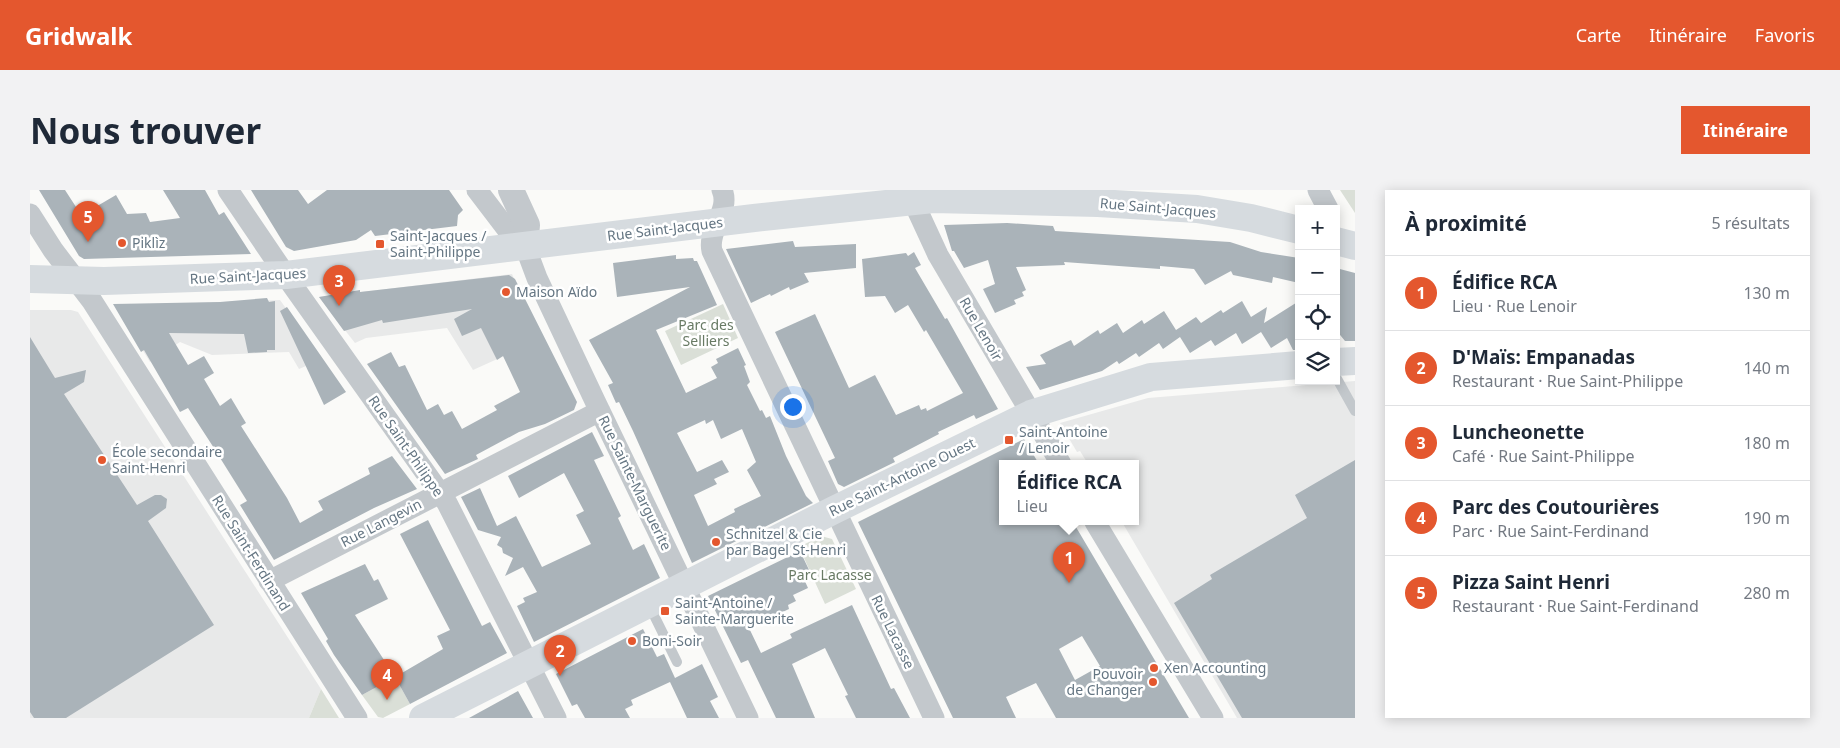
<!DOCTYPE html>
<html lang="fr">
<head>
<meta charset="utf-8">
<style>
	:root { --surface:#fff; --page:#f2f2f3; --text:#1f2937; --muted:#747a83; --line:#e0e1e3; --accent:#e4572e }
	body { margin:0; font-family:"Noto Sans",sans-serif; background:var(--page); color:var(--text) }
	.controls { position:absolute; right:15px; top:15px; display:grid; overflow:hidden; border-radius:0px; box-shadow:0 2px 12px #0003 }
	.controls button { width:45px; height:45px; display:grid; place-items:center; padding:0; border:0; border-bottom:1px solid var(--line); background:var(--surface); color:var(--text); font:25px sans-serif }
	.you { position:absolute; left:762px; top:216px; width:18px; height:18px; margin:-12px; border:4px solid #fff; border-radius:50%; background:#1a73e8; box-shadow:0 0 0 8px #1a73e833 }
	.badge { display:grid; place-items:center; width:32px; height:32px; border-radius:50%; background:var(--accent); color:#fff; font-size:16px; font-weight:700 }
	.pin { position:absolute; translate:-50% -41px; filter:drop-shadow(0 1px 2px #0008) }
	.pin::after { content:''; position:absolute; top:26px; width:18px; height:15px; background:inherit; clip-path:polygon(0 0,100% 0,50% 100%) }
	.popup { position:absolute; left:969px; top:270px; width:140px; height:65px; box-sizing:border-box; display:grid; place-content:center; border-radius:0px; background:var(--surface); filter:drop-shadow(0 1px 4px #0005); font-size:16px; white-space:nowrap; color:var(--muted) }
	.popup b { font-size:19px; color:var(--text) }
	.popup::after { content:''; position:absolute; left:50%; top:100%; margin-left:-10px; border:10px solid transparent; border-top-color:var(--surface) }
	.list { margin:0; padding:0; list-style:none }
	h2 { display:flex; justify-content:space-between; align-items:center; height:65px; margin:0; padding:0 20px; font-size:21px }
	h2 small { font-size:16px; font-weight:400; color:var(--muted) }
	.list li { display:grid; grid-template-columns:32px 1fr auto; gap:15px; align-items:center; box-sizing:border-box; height:75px; padding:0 20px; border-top:1px solid var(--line) }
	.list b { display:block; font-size:19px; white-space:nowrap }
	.list p { margin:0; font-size:16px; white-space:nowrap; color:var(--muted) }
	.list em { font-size:16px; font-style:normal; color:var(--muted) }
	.icon { flex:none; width:28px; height:28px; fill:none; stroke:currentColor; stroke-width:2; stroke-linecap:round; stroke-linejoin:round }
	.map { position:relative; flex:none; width:1325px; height:528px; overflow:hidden; border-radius:0px }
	header { display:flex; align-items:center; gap:30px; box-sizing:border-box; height:70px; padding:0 25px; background:var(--accent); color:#fff }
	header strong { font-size:24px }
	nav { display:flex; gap:28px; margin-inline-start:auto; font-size:18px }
	.intro { display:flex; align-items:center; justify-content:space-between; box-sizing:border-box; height:120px; padding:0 30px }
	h1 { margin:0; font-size:35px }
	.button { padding:12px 22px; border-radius:0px; background:var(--accent); color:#fff; font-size:18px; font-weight:700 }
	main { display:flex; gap:30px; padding:0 30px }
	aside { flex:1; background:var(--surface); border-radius:0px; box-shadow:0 2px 12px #0003 }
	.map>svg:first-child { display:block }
	.built { fill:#e8e9e9 }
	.green { fill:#dadfd7 }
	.building { fill:#aab3b9; fill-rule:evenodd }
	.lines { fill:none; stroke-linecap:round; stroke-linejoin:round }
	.service { stroke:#c3c8cc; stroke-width:10 }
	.minor { stroke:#c3c8cc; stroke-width:21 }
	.tertiary { stroke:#c3c8cc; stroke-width:26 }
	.secondary { stroke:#d6dbdf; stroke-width:28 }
	.poi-dot { fill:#e4572e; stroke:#fff; stroke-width:2 }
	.labels { text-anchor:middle; stroke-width:5; stroke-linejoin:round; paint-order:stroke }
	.street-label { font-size:14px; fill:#657683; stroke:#fff }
	.poi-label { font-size:14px; fill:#657683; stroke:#fff; text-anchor:start }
	.park-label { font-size:14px; fill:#687a64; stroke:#fff }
</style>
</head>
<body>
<header>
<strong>Gridwalk</strong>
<nav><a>Carte</a><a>Itinéraire</a><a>Favoris</a></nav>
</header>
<div class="intro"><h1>Nous trouver</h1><a class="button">Itinéraire</a></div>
<main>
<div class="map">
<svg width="1325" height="528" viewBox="0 0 1325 528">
	<rect width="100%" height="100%" fill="#fafaf8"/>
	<path class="built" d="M482,84L511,149L443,180L417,138L336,148L325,153L289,107Z
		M250,110L292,169L269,179L259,162L182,165L150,152L120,172L85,116Z
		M0,120H41L48,122L291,499L279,528H0Z
		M1325,191V528H1207L1092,332H1105V274H1058L1050,261L1047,262L1030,233L1118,208Z"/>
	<path class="green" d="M1310,0H1325V23Z
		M693,114L708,148L651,175L635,141Z
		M791,346L802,349L826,399L795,414L769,357Z
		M365,487L380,514L353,528L348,527L332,505Z
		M291,499L309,528H279Z"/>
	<path class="building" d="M9,0H35L48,20L54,17L57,22L86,5L97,24L116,23L120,32L150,28L133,0H175L189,25L194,22L221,64L54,69L49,66Z
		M221,0H268L278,14L297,0H419L433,20L428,25L427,36L345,46L341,40L326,50L264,61L256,57Z
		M977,33L1023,36L1025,41L1200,52L1231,62L1269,68V93L1243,87L1242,93L1203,85L1201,81L1175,95L1164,79L1130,76V79L1034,72L1035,75L986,77L996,100L992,102L994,106L984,110L986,114L965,123L953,99L965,94L958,70L934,78L924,61H922L914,35Z
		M763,51L765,57L826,54V78L774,83L779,92L760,100L759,97L741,106L740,104L721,113L696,59Z
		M884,62L891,75L885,78L915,129L917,128L968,219L946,229L944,225L908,242L909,244L863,268L865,272L814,297L808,294L798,271L805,268L745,142L785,124L819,198L845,185L866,225L889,215L891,220L896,218L897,221L933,203L896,140L894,142L878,115L865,123L855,106L835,107L832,69L876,63L878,66Z
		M646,65V69L663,68L664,71H667L687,115L626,140L656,203L687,188L681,177L688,173L686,169L708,158L716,175L714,176L720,192L717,195L730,221L732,220L736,228L740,226L756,266L776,306L783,313L662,373L603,241L589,212L586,213L578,195L583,193L559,150L660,97L587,107L583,73ZM675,230L676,234L683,230L691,249L712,239L726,272L717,280L731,306L704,319L705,322L678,336L664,305L687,294L684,289L699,282L692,270L667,282L647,243Z
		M1306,78L1325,83V151H1315L1306,140Z
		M479,85L485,89L547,212L544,220L515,234L489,242L446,265L448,269L415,284L337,174L361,162L369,177L375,175L397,220L408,214L414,225L422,221L432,239L467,220L464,216L490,202L473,166L467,170L451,138L432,146L424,129L442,119L353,133L352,130L314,141L289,107L330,100V102Z
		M237,108L239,112L245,111V160H237V162L218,163L214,144L139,143L158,175L174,166L184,183L174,189L190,216L201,208L216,233L211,236L257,308L270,333L293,320L288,311L340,284L338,278L362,266L387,299L344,318L244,370L210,315L217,311L182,255L158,218L150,222L114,160L111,162L83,114L190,112Z
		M1212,111L1221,127L1237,117L1234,133L1269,111V160H1263L1257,148L1241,158L1231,142L1212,154L1206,143L1185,156L1181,150L1160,163L1150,147L1133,159L1129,153L1109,167L1106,163L1089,174L1087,171L1072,181L1010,200L996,177L1016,174L1010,165L1041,150L1044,156L1068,140L1070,144L1087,133L1093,143L1112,130L1114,134L1134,121L1146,140L1166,127L1171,133L1191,120L1193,123Z
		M257,117L316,202L294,215L250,121Z
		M0,147L25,188L56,180L54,192L34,204L107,315L125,305H131L137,309L136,318L118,331L184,435L36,528H4L0,522Z
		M562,242L574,266L564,270L591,326L588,328L603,360L614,354L630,388L504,452L487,416L495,412L493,408L507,402L493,377L475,386L483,368L473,363L472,358L467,355L471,347L448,340L431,307L450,298L467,336L486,326L512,377L561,354L546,325L554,321L534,283L489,308L478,286Z
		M994,249L1009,274H973V332H1043L1159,528H1026L1006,493L976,507L986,528H923L828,332ZM1052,446L1070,476L1045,490L1029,459Z
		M1325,270V528H1212L1144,413L1182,389L1180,385L1277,328L1265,305Z
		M398,330L452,436L460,432L477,463L380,514L365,487L413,459L407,446L420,440L370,344Z
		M770,361L781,384L773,387L778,398L763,405L766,411L758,415L759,419L719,438L731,463L762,448L760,444L822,415L861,499L864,498L880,528H826L815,506L818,505L795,458L762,474L785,528H746L718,470L711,473L678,406Z
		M335,374L344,391L348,389L358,409L325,425L365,487L332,505L304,465L296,451L298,449L271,403Z
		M613,439L627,467L634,464L645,488L672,474L688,507L680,511L689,528H657L640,492L601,510L603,515L595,519L600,528H555L547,514L542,516L526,484Z
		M488,501L503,528H439Z"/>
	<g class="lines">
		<path class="service" d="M1306,187L1325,221
			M619,415L647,472"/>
		<path class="minor" d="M198,0L263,96L417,313L526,528
			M447,0L476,38L495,56L507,88L565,211L718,528
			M692,0C701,20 677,40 682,61L904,528
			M878,0L908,65L1031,274
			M1288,0L1298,19
			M0,24L23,60L62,111L327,528
			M1065,332L1183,528
			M239,391L570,221"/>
		<path class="tertiary" d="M481,0L497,35L495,56"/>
		<path class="secondary" d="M1306,51L1325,56
			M0,89L74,91L256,85L724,28L903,9L1068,13L1167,19L1221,28L1269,40
			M1306,172L1325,171
			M393,528L804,320L1001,224L1121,187L1269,175"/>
	</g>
	<g class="poi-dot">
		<circle cx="92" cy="53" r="5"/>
		<rect x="345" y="49" width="10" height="10" rx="2.5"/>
		<circle cx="476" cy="102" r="5"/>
		<rect x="974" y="245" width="10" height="10" rx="2.5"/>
		<circle cx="72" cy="270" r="5"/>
		<circle cx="686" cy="352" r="5"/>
		<rect x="630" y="416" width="10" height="10" rx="2.5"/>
		<circle cx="602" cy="451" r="5"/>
		<circle cx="1124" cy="478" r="5"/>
		<circle cx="1123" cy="492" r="5"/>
	</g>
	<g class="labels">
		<g class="street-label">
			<text transform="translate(1128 18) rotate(5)" y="5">Rue Saint-Jacques</text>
			<text transform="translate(635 39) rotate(-7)" y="5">Rue Saint-Jacques</text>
			<text transform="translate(218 86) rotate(-3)" y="5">Rue Saint-Jacques</text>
			<text transform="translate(951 139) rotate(60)" y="5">Rue Lenoir</text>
			<text transform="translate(376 256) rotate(55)" y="5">Rue Saint-Philippe</text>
			<text transform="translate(872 287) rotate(-26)" y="5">Rue Saint-Antoine Ouest</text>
			<text transform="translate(605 293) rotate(64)" y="5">Rue Sainte-Marguerite</text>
			<text transform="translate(351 333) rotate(-27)" y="5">Rue Langevin</text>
			<text transform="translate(221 363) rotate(58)" y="5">Rue Saint-Ferdinand</text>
			<text transform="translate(863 442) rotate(64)" y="5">Rue Lacasse</text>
		</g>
		<g class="poi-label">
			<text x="360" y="51">Saint-Jacques /<tspan x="360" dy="16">Saint-Philippe</tspan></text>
			<text x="102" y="58">Piklìz</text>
			<text x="486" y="107">Maison Aïdo</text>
			<text x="989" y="247">Saint-Antoine<tspan x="989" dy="16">/ Lenoir</tspan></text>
			<text x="82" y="267">École secondaire<tspan x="82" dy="16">Saint-Henri</tspan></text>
			<text x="696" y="349">Schnitzel &amp; Cie<tspan x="696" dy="16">par Bagel St-Henri</tspan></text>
			<text x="645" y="418">Saint-Antoine /<tspan x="645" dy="16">Sainte-Marguerite</tspan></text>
			<text x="612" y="456">Boni-Soir</text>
			<text x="1134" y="483">Xen Accounting</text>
			<text x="1113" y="489" text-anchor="end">Pouvoir<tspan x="1113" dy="16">de Changer</tspan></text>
		</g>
		<g class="park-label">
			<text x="676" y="140">Parc des<tspan x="676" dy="16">Selliers</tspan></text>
			<text x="800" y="390">Parc Lacasse</text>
		</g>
	</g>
</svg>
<div class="controls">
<button>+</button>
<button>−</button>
<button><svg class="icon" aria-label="locate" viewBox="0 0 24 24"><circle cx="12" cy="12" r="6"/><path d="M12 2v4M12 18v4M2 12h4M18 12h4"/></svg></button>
<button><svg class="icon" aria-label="layers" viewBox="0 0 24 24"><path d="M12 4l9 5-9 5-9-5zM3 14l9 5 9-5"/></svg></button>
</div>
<div class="you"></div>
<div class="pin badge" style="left:1039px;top:393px">1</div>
<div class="popup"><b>Édifice RCA</b>Lieu</div>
<div class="pin badge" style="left:530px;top:486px">2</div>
<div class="pin badge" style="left:309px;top:116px">3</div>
<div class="pin badge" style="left:357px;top:510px">4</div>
<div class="pin badge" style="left:58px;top:52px">5</div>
</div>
<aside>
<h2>À proximité<small>5 résultats</small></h2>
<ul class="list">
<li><span class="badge">1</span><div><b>Édifice RCA</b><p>Lieu · Rue Lenoir</p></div><em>130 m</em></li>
<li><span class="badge">2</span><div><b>D'Maïs: Empanadas</b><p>Restaurant · Rue Saint-Philippe</p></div><em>140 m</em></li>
<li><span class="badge">3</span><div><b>Luncheonette</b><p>Café · Rue Saint-Philippe</p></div><em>180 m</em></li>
<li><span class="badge">4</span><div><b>Parc des Coutourières</b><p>Parc · Rue Saint-Ferdinand</p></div><em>190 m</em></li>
<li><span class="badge">5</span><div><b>Pizza Saint Henri</b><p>Restaurant · Rue Saint-Ferdinand</p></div><em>280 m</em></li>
</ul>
</aside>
</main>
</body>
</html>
